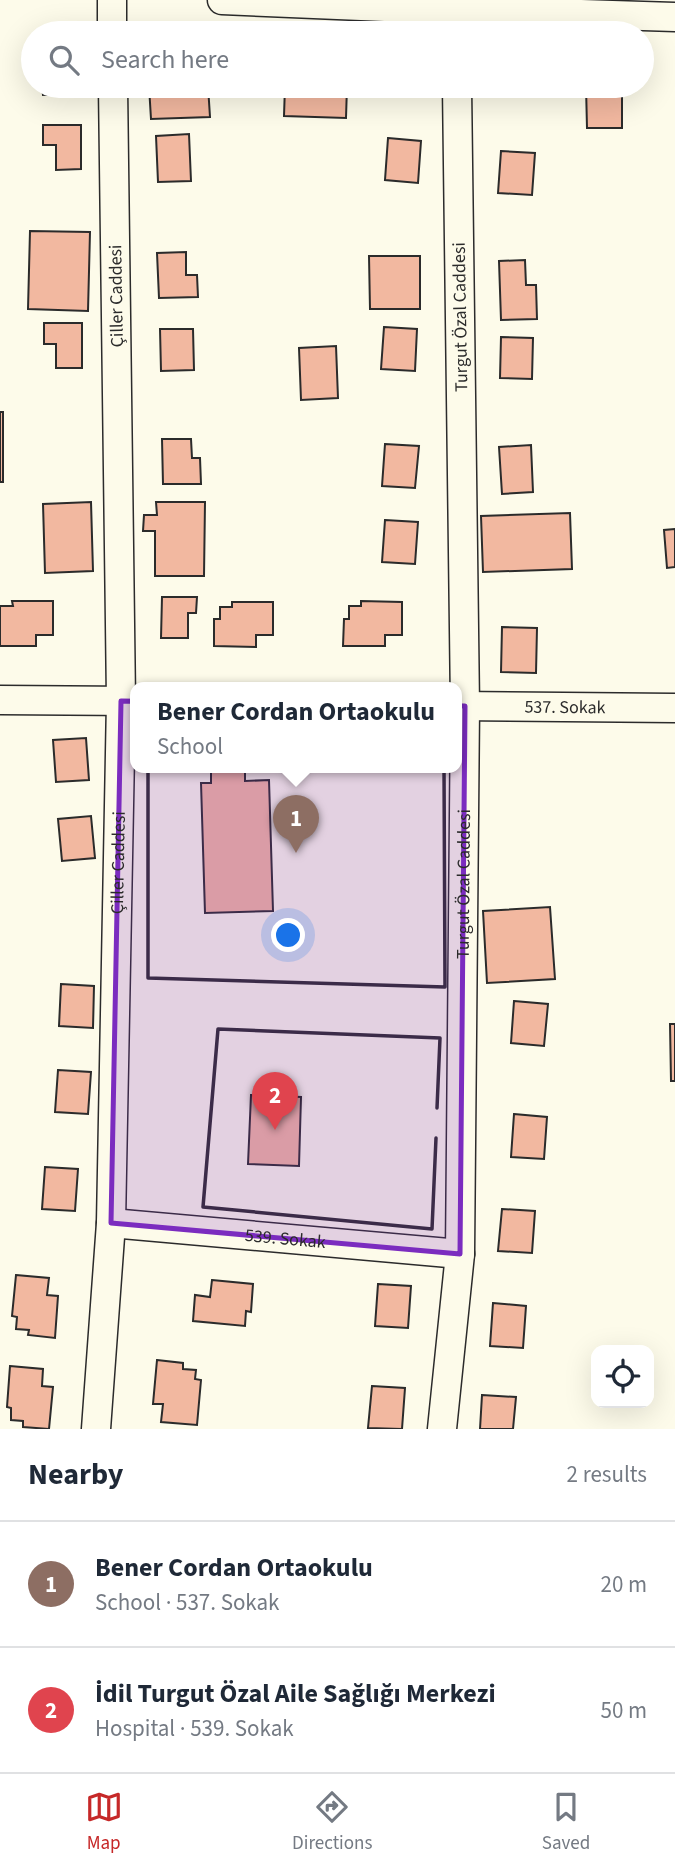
<!DOCTYPE html>
<html lang="en">
<head>
<meta charset="utf-8">
<style>
	:root { --surface:#fff; --page:#f2f2f3; --text:#1f2937; --muted:#747a83; --line:#e0e1e3; --accent:#c62828 }
	body { margin:0; font-family:"Source Sans 3",sans-serif; background:var(--page); color:var(--text) }
	.controls { position:absolute; right:21px; bottom:21px; display:grid; overflow:hidden; border-radius:14px; box-shadow:0 7px 28px #0002 }
	.controls button { width:63px; height:63px; display:grid; place-items:center; padding:0; border:0; border-bottom:2px solid var(--line); background:var(--surface); color:var(--text); font:35px sans-serif }
	.you { position:absolute; left:289px; top:936px; width:24px; height:24px; margin:-18px; border:5px solid #fff; border-radius:50%; background:#1a73e8; box-shadow:0 0 0 10px #1a73e833 }
	.badge { display:grid; place-items:center; width:46px; height:46px; border-radius:50%; background:var(--accent); color:#fff; font-size:23px; font-weight:700 }
	.pin { position:absolute; translate:-50% -58px; filter:drop-shadow(0 2px 4px #0008) }
	.pin::after { content:''; position:absolute; top:37px; width:24px; height:21px; background:inherit; clip-path:polygon(0 0,100% 0,50% 100%) }
	.popup { position:absolute; left:130px; top:682px; width:332px; height:91px; box-sizing:border-box; display:grid; place-content:center; border-radius:14px; background:var(--surface); filter:drop-shadow(0 2px 5px #0005); font-size:23px; white-space:nowrap; color:var(--muted) }
	.popup b { font-size:26px; color:var(--text) }
	.popup::after { content:''; position:absolute; left:50%; top:100%; margin-left:-14px; border:14px solid transparent; border-top-color:var(--surface) }
	.list { margin:0; padding:0; list-style:none }
	h2 { display:flex; justify-content:space-between; align-items:center; height:91px; margin:0; padding:0 28px; font-size:30px }
	h2 small { font-size:23px; font-weight:400; color:var(--muted) }
	.list li { display:grid; grid-template-columns:46px 1fr auto; gap:21px; align-items:center; box-sizing:border-box; height:126px; padding:0 28px; border-top:2px solid var(--line) }
	.list b { display:block; font-size:26px; white-space:nowrap }
	.list p { margin:0; font-size:23px; white-space:nowrap; color:var(--muted) }
	.list em { font-size:23px; font-style:normal; color:var(--muted) }
	.icon { flex:none; width:38px; height:38px; fill:none; stroke:currentColor; stroke-width:2; stroke-linecap:round; stroke-linejoin:round }
	.map { position:relative; flex:none; width:675px; height:1429px; overflow:hidden }
	.search { position:absolute; background:var(--surface); box-shadow:0 7px 28px #0002; left:21px; right:21px; top:21px; height:77px; display:flex; align-items:center; gap:18px; box-sizing:border-box; padding:0 24px; border-radius:38px; color:var(--muted); font-size:26px }
	.sheet { height:343px; background:var(--surface) }
	nav { display:flex; justify-content:space-around; align-items:center; box-sizing:border-box; height:98px; border-top:2px solid var(--line); background:var(--surface); font-size:19px; color:var(--muted) }
	nav a { display:grid; justify-items:center; gap:4px }
	nav .on { color:var(--accent) }
	.map>svg:first-child { display:block }
	.building { fill:#f2b8a0; stroke:#2b2b2b; stroke-width:2 }
	.lines { fill:none; stroke-linecap:round; stroke-linejoin:round }
	.minor-casing { stroke:#2b2b2b; stroke-width:31 }
	.minor { stroke:#fdfbea; stroke-width:28 }
	.wall { stroke:#2b2b2b; stroke-width:3.5 }
	.marked { fill:#7b2cbf; fill-opacity:0.2; stroke:#7b2cbf; stroke-width:5; stroke-linejoin:round }
	.labels { text-anchor:middle; stroke-width:5; stroke-linejoin:round; paint-order:stroke }
	.street-label { font-size:18px; fill:#2b2b2b; stroke:#fdfbea }
</style>
</head>
<body>
<div class="map">
<svg width="675" height="1429" viewBox="0 0 675 1429">
	<rect width="100%" height="100%" fill="#fdfbea"/>
	<path class="building" d="M42,86H81L82,93L43,95Z
		M149,86H208L210,117L151,119Z
		M285,86H347L346,118L284,116Z
		M586,86H622V128H587Z
		M43,125H81V169L56,170V145H43Z
		M189,134L191,181L158,182L156,136Z
		M388,138L421,141L418,183L385,180Z
		M501,151L535,153L532,195L498,193Z
		M30,231L90,232L88,311L28,309Z
		M186,252V275H197L198,297L159,298L157,253Z
		M369,256H420V309H370Z
		M525,260L526,285H536L537,319L501,320L499,261Z
		M44,323H82V368H56V344H44Z
		M384,327L417,329L415,371L381,369Z
		M160,329H193L194,370L161,371Z
		M501,337L533,338L532,379L500,378Z
		M336,346L338,398L301,400L299,348Z
		M0,412H3V482H0Z
		M162,439H191L192,458H200L201,484H163Z
		M385,444L419,446L415,488L382,486Z
		M531,445L533,492L502,494L499,447Z
		M91,502L93,571L45,573L43,504Z
		M156,502H205L204,576H155V531H143L144,515H157Z
		M570,513L572,569L483,572L481,516Z
		M385,520L418,522L415,564L382,562Z
		M675,529V567L667,568L664,530Z
		M162,597H197L196,613H188V638H161Z
		M12,601H53V635H36V646H0V606H13Z
		M361,601L402,602V635H385V646H343L344,619H349V606H361Z
		M232,602H273V635H256V647L214,646V619H220V607H232Z
		M502,627L537,628L536,673L501,672Z
		M86,738L89,780L56,782L53,740Z
		M211,768H245V781L269,780L273,911L205,913L201,783H211Z
		M91,816L95,858L62,861L58,819Z
		M550,907L555,979L487,983L483,911Z
		M61,984L94,986L93,1028L59,1026Z
		M514,1001L548,1004L544,1046L511,1043Z
		M670,1024H675V1081H671Z
		M58,1070L91,1072L88,1114L55,1112Z
		M251,1095L301,1097L299,1166L248,1164Z
		M514,1114L547,1117L544,1159L511,1157Z
		M45,1167L78,1169L75,1211L42,1209Z
		M502,1209L535,1211L532,1253L498,1251Z
		M16,1275L49,1278L47,1295L58,1296L55,1338L28,1335L29,1330L16,1329L17,1317L12,1316Z
		M212,1280L253,1284L251,1312L246,1311L245,1326L193,1321L195,1295L210,1297Z
		M378,1284L411,1286L408,1328L375,1326Z
		M493,1303L526,1306L523,1348L490,1346Z
		M157,1360L183,1363V1369L196,1370L195,1379L201,1380L197,1425L161,1422L163,1404H153Z
		M10,1366L43,1369L42,1386L53,1387L49,1429L23,1427V1421L11,1420V1408L7,1407Z
		M372,1386L405,1388L402,1429L368,1428Z
		M482,1395L516,1397L513,1429H480Z"/>
	<g class="lines">
		<g class="minor-casing">
			<g id="minor">
				<path d="M112,0V33"/>
				<path d="M222,0L456,10L675,17"/>
				<path d="M0,700L135,701"/>
				<path id="s1" d="M457,706L675,708"/>
				<path id="s2" d="M111,1223L460,1254"/>
				<path id="s3" d="M96,1429L111,1223L121,701L113,86"/>
				<path id="s4" d="M442,1429L460,1254L465,706L457,86"/>
			</g>
		</g>
		<use href="#minor" class="minor"/>
		<path class="wall" d="M148,767V978L445,987L444,767
			M436,1138L432,1229L203,1207L218,1029L440,1038L437,1108"/>
	</g>
	<path class="marked" d="M121,701L465,706L460,1254L111,1223Z"/>
	<g class="labels">
		<g class="street-label">
			<text transform="translate(116 296) rotate(-91)" y="6">Çiller Caddesi</text>
			<text transform="translate(460 317) rotate(-91)" y="6">Turgut Özal Caddesi</text>
			<text dy="6" stroke="none"><textPath href="#s1" startOffset="108">537. Sokak</textPath></text>
			<text dy="6" stroke="none"><textPath href="#s3" startOffset="567">Çiller Caddesi</textPath></text>
			<text dy="6" stroke="none"><textPath href="#s4" startOffset="546">Turgut Özal Caddesi</textPath></text>
			<text dy="6" stroke="none"><textPath href="#s2" startOffset="175">539. Sokak</textPath></text>
		</g>
	</g>
</svg>
<div class="controls">
<button><svg class="icon" aria-label="locate" viewBox="0 0 24 24"><circle cx="12" cy="12" r="6"/><path d="M12 2v4M12 18v4M2 12h4M18 12h4"/></svg></button>
</div>
<div class="you"></div>
<div class="pin badge" style="left:296px;top:853px;background:#8d6e63">1</div>
<div class="popup"><b>Bener Cordan Ortaokulu</b>School</div>
<div class="pin badge" style="left:275px;top:1130px;background:#e0444e">2</div>
<div class="search"><svg class="icon" aria-label="search" viewBox="0 0 24 24"><circle cx="10" cy="10" r="6"/><path d="M15 15l6 6"/></svg>Search here</div>
</div>
<section class="sheet">
<h2>Nearby<small>2 results</small></h2>
<ul class="list">
<li><span class="badge" style="background:#8d6e63">1</span><div><b>Bener Cordan Ortaokulu</b><p>School · 537. Sokak</p></div><em>20 m</em></li>
<li><span class="badge" style="background:#e0444e">2</span><div><b>İdil Turgut Özal Aile Sağlığı Merkezi</b><p>Hospital · 539. Sokak</p></div><em>50 m</em></li>
</ul>
</section>
<nav>
<a class="on"><svg class="icon" aria-label="map" viewBox="0 0 24 24"><path d="M3 6l6-2 6 2 6-2v14l-6 2-6-2-6 2zM9 4v14M15 6v14"/></svg>Map</a>
<a><svg class="icon" aria-label="directions" viewBox="0 0 24 24"><path d="M12 3l9 9-9 9-9-9zM9 14v-3h6M13 9l2 2-2 2"/></svg>Directions</a>
<a><svg class="icon" aria-label="saved" viewBox="0 0 24 24"><path d="M7 4h10v16l-5-4-5 4z"/></svg>Saved</a>
</nav>
</body>
</html>
